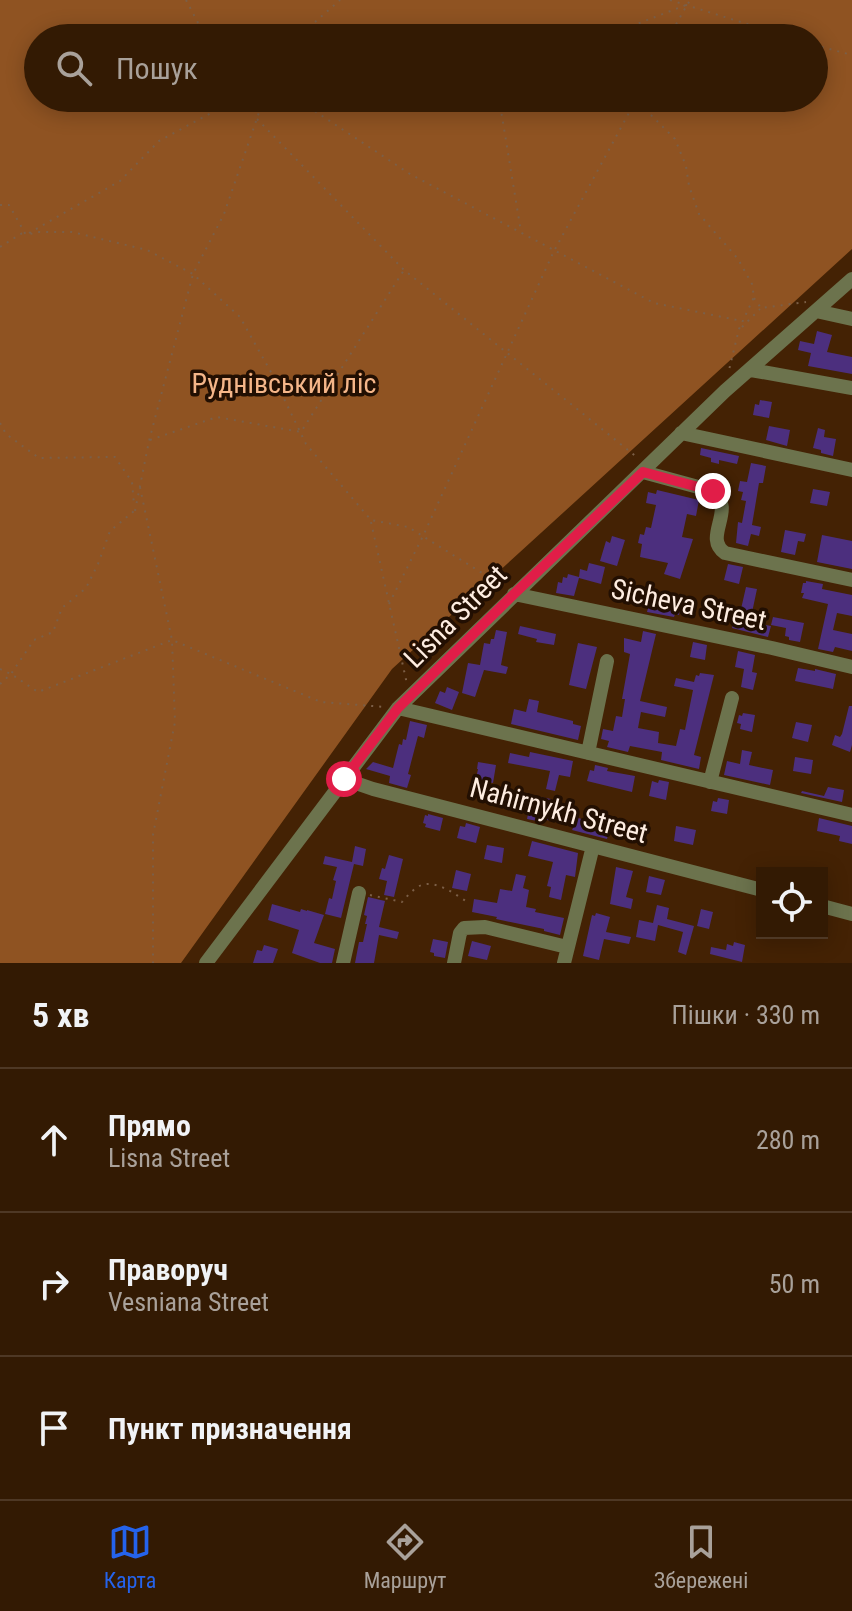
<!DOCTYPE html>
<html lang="uk">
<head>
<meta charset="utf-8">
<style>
	:root { --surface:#331a03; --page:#3b230d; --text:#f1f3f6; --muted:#a9a19a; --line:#4e3825; --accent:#2563eb }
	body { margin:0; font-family:"Roboto Condensed",sans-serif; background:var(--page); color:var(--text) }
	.controls { position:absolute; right:24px; bottom:24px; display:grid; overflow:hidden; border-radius:0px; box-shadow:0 4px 20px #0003 }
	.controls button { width:72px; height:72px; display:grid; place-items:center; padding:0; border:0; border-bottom:2px solid var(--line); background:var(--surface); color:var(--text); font:40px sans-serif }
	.stop { position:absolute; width:24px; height:24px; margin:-18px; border:6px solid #e11d48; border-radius:50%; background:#fff }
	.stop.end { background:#e11d48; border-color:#fff; box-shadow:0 2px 8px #0008 }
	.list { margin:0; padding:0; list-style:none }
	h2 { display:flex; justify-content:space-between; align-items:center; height:104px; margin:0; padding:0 32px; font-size:34px }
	h2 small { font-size:26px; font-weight:400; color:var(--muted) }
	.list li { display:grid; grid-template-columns:52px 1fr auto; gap:24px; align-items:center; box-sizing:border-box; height:144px; padding:0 32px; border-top:2px solid var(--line) }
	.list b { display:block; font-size:30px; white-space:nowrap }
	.list p { margin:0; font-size:26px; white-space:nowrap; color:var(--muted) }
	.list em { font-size:26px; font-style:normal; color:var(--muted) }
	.icon { flex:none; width:44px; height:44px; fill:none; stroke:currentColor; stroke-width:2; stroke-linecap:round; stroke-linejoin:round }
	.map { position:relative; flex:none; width:852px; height:963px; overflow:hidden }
	.search { position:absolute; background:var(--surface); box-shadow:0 4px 20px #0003; left:24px; right:24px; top:24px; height:88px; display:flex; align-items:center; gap:20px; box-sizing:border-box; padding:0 28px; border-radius:44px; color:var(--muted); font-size:30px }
	.sheet { height:536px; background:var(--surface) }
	nav { display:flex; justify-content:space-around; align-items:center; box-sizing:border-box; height:112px; border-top:2px solid var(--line); background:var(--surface); font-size:22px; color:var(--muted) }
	nav a { display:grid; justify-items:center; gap:4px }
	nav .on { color:var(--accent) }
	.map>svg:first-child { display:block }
	.forest { fill:#8f5322; fill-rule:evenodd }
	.building { fill:#4c2f7e }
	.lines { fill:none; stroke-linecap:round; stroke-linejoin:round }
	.path { stroke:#7c5f47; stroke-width:2; stroke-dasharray:2 6; stroke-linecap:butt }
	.minor { stroke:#6c734d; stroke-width:14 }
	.route { stroke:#e11d48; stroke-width:10 }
	.labels { text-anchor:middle; stroke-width:7; stroke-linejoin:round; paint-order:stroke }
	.park-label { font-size:28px; fill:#f5b689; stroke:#220f02 }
	.street-label { font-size:28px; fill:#feede1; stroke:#220f02 }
</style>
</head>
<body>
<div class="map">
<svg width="852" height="963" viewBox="0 0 852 963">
	<rect width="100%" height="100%" fill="#442204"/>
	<path class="forest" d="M0,0H852V249L392,669L181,963H0ZM38,38H814V98H38Z"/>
	<path class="building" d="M817,331L832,335L827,352L852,357V374L808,366L811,353L798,350L800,341L814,344Z
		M760,400L772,402L769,418L753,415L755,404L759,405Z
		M769,426L790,430L787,446L766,440Z
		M818,428L825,430L824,437L836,439L833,456L821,453V450L813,448Z
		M701,448L739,456L737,464L719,460V464L711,462V458L700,455Z
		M751,463L766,466L763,483H759L752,525L761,527L759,536L751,534L748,546L736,543L738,522L742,523L746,501L741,500L743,492L738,491L740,481L747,482Z
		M813,489L830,492L827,506L810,503Z
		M657,490L699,500L696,516L687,514L682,537L693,539L680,579L664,574L668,563L640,557L642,544L638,543L640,534L644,535L646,527L651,528L656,505L646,503L648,492L656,494Z
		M785,530L806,534L804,542L798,541L795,555L781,552Z
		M822,535L852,541V569L817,562Z
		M612,536L625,540L617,566L600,561L606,541L610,543Z
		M589,563L605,567L601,584L579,578L574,596L556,593L558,582L562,583L563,577L567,578L568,574L579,577L580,569L587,571Z
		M728,564L743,567L739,584L724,580Z
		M806,581L823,584L822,589L852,595V616L837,613L833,630L852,634V651L835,647L833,652L818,649L828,604L802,598L804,593H801L803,583H806Z
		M746,587L757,589L750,622L771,626L768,637L732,628L734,621L718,615L719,611L702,608L703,600L741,609Z
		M667,598L681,602L679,615L675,614L674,617L647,612L650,600L666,604Z
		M773,617L804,623L800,642L789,640V637L785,636L786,628L771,625Z
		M520,626L556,634L554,645L536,642L537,639L518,634Z
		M496,630L507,632L501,665L508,667L506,674L484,670L475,697L462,693L468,663L480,665L484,643L490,644L491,639H494Z
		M643,631L656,634L640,701L667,707L665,717L641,712L638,728L659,732L658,743L676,746L680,729L685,730L693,690L674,686L676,678L694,682L696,675L699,676L700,673L714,675L694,755L701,757L699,769L661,760L662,752L630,746L628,752L607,747L609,741L601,739L603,729L613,731L616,716L622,717L625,699H622L630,654L624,652V638L641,642Z
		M693,642L707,645L705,660L690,657Z
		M578,643L597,647L586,689L569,685Z
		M738,651L755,655L752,672L757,673L753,690L741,687L744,669L735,667Z
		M798,668L815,671V669L836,674L833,689L795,681Z
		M447,687L459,692L452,710L435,703L440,691L445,693Z
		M529,699L539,701L537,712L573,721V724L581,726L578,740L511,724L514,709L526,712Z
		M849,706H852V745L850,752L832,745L835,735L840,737L842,734Z
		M743,713L755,715L752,732L740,729L741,724L737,723L739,715L742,716Z
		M410,721L427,725L424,738L418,736L408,774L411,775L407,788L389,783L390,776L366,769L373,762L393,768L399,744L402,745L403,739L406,740Z
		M796,722L812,725L808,742L792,738Z
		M742,750L752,752L749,765L773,770L770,785L724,775L727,761L740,764Z
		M530,752L573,761L570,777L559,775L555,791L546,789L550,771L508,763L510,753L529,757Z
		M795,757L813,760L811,774L793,771Z
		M478,762L496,765L493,783L479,780L480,775L477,774L478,769H477Z
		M595,765L608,768L607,771L635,776L632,792L587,781L590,770L594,771Z
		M659,780L669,782L666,800L649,796L652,781L658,783Z
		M828,787L844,790L842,802L801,793L802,791L824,796Z
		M512,792L551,799L549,806L569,810L568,815L585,820V822L610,828L607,839L572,830L574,826L538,818L537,821L527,819L530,804L511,801Z
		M718,798L729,800L727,814L711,811L713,801L717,802Z
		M428,814L443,818L440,831L425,827L426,824L423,823L425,815L428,816Z
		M819,818L852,826V844L839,841L840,836L817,831Z
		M466,823L480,827L476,843L457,838L460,826L465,827Z
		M676,826L696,830L693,845L674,841Z
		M532,841L578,853L575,877L566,875L561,900L549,897L551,887L547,886L553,862L528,856Z
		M487,845L504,848L502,863L484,859Z
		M355,846L366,849L363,866L354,864L341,918L325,914L329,898L332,899L336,881L333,880L337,867L323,864L325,856L352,862Z
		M389,855L403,859L394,897L384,895L387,881L379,879L382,868L385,869Z
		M616,867L633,871L626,897L633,899L631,909L610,904Z
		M456,870L471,874L467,891L452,888Z
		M516,874L526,876L523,888L529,890L526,907L536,909L535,912L564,918L560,935L544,931V929L496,919L497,917L472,912L474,899L497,903L500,889L512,891Z
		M649,876L665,880L661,895L646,892Z
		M368,897L385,901L379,927L399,932L397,939L379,935L374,963H355L359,942H363L367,924H365L367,916L364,915Z
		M272,904L300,912L301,909L307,911V910L324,915L314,943L335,949L332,963H320L292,953L299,930L268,920Z
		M657,905L669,908L667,919L694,926L686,955L678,952L683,932L658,925L655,941L636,937L639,920L653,923Z
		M701,909L713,912L709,929L697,926Z
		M596,913L610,917L606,932L631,937L629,944L604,939L599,960L583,956L592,915L595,916Z
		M433,939L448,942L445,958L434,956V953L430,952Z
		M472,941L491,946L487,960L468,956Z
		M734,942L745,945L742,962L710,954L711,947L726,950L727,944L733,946Z
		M264,945L278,949L273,963H253L257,950L262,951Z"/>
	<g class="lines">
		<path class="path" d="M186,0L206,38
			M670,0L792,38
			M297,38L340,0
			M416,38L624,29L686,5
			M668,38L690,0
			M814,45L852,55
			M295,98L410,174L654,303L742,321
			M499,98L521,232
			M634,98L675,139L686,166L689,186L699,214L738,259L752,284L754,297L739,329L729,370
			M257,119L404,270L638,458
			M0,205H9L26,235L38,232H72L147,250L193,274L240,317L272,374L306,444L371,520L408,527L503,586
			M29,233L120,181L159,141L239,98
			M0,247L24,232
			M754,298L761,308L806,302
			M742,327L760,309
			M0,423L6,434L39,458L115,457L132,482L134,505
			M150,440L217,417L301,432L404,270
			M140,487L172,640L175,722L153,835V963
			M135,511L149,441L193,274L224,214L264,98
			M371,522L407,684
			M389,604L423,536L554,251L637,98
			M0,669L11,674L38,692L172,640L321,702L385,707
			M0,684L11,674L34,640L53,632L62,608L86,588L98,564L110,531L134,511
			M370,895L402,902C406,897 411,892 416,888C433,876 454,894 469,903"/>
		<path class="minor" d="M816,311L852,319
			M751,370L852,388
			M681,433L852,470
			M643,472L713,491C737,510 702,537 725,553L852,580
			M514,594L772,648L852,667
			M398,708L852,815
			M588,753L607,661
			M344,779L373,789L762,890
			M710,782L732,698
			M822,906L852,914
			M206,963L398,708L725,391L852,279
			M343,963L359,893
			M454,963L460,933L464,928L485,927L567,947
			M564,963L593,846"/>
	</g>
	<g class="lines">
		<path class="route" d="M344,779L398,708L514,594L643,472L713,491"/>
	</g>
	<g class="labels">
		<g class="park-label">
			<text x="284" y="393">Руднівський ліс</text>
		</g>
		<g class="street-label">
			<text transform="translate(689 604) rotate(12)" y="10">Sicheva Street</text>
			<text transform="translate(455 616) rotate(-45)" y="10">Lisna Street</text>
			<text transform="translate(559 810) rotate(15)" y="10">Nahirnykh Street</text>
		</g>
	</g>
</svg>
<div class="controls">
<button><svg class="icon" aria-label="locate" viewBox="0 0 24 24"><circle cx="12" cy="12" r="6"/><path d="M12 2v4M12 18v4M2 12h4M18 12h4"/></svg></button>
</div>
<div class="stop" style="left:344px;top:779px"></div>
<div class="stop end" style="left:713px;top:491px"></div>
<div class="search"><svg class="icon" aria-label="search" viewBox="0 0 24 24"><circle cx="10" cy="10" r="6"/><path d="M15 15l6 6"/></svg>Пошук</div>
</div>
<section class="sheet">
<h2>5 хв<small>Пішки · 330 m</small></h2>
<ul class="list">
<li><svg class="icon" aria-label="ahead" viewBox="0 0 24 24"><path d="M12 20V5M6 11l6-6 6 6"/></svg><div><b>Прямо</b><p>Lisna Street</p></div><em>280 m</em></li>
<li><svg class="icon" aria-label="right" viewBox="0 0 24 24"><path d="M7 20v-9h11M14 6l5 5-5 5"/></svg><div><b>Праворуч</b><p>Vesniana Street</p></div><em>50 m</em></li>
<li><svg class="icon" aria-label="arrive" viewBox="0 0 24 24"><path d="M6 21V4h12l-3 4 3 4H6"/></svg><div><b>Пункт призначення</b></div></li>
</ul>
</section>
<nav>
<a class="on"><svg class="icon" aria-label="map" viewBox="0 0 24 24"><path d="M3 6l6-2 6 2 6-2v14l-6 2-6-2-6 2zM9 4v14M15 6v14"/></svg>Карта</a>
<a><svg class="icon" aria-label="directions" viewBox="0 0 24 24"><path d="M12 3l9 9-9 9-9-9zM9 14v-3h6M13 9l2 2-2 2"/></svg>Маршрут</a>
<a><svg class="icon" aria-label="saved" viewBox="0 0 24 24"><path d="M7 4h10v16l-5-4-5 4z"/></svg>Збережені</a>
</nav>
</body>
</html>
